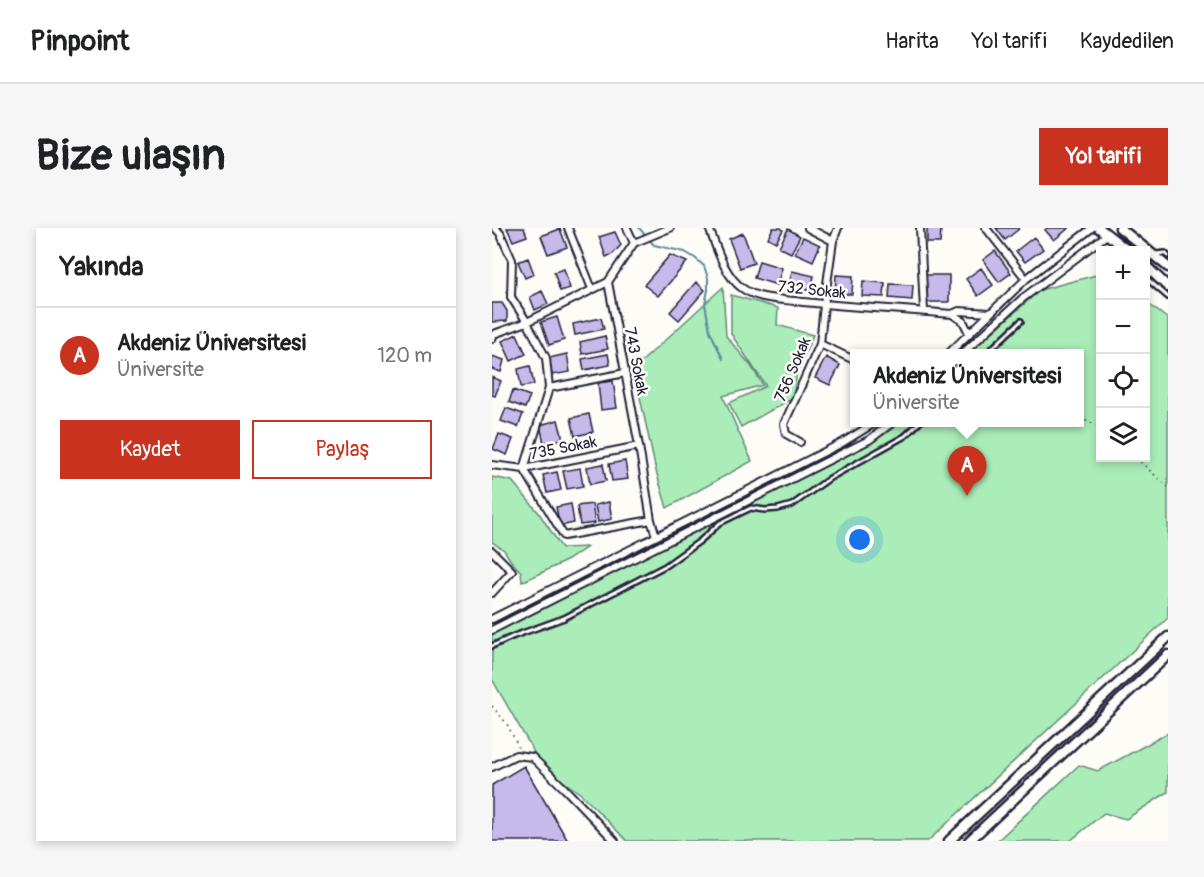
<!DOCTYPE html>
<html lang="tr">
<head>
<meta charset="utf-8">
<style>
	:root { --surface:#fff; --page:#f6f6f6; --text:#202124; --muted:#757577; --line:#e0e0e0; --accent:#c8321e }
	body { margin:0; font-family:Pangolin,sans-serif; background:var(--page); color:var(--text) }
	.controls { position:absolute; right:18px; top:18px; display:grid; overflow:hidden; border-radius:0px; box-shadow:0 3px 9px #0003 }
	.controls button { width:54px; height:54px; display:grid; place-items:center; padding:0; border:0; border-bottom:2px solid var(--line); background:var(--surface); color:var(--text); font:30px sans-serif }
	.you { position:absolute; left:368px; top:312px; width:21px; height:21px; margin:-15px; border:4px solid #fff; border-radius:50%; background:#1a73e8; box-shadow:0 0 0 9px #1a73e833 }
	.badge { display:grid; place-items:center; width:39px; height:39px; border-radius:50%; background:var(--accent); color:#fff; font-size:20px; font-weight:700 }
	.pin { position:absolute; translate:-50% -50px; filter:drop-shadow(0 2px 3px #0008) }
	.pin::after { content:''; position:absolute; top:32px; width:21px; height:18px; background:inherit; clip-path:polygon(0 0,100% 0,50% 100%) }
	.popup { position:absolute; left:358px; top:121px; width:234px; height:78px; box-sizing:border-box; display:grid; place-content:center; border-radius:0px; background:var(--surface); filter:drop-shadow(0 2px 4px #0005); font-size:20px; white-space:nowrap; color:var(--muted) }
	.popup b { font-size:22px; color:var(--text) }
	.popup::after { content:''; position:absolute; left:50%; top:100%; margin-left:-12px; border:12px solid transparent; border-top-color:var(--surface) }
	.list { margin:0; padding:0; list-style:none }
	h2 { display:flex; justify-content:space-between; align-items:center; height:78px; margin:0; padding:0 24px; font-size:26px }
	h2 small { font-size:20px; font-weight:400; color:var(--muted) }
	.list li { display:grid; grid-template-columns:39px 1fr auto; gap:18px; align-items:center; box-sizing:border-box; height:96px; padding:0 24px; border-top:2px solid var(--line) }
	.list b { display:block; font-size:22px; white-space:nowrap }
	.list p { margin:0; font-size:20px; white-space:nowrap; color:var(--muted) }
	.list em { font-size:20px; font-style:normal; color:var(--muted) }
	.actions { display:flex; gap:12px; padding:18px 24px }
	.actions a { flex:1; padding:14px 0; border:2px solid var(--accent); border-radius:0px; text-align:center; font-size:21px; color:var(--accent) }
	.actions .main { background:var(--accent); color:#fff }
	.icon { flex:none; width:33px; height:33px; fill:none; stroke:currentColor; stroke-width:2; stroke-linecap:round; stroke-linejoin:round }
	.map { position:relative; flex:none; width:676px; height:613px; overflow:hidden; border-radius:0px }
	header { display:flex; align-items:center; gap:36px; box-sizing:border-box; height:84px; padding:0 30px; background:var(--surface); border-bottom:2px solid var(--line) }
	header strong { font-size:28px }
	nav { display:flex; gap:33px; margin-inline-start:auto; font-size:21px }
	.intro { display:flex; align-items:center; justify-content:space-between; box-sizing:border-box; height:144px; padding:0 36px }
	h1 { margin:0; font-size:42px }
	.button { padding:15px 27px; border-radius:0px; background:var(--accent); color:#fff; font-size:21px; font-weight:700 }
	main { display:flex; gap:36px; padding:0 36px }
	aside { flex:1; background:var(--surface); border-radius:0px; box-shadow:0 3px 9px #0003 }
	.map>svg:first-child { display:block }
	.green { fill:#aaedb8; stroke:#66887a; stroke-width:1.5 }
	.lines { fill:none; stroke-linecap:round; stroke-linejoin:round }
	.stream { stroke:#5a8a9c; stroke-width:2 }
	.building { fill:#c6baeb; stroke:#22223b; stroke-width:1.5 }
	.lane-casing { stroke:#22223b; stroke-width:8 }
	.street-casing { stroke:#22223b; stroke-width:10 }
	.secondary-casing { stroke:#22223b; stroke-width:13 }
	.path { stroke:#22223b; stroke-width:1.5; stroke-dasharray:1.5 4.5; stroke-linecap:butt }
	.lane { stroke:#fdfcf7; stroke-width:3 }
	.street { stroke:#fdfcf7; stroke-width:6 }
	.secondary { stroke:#fdfcf7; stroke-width:8 }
	.labels { text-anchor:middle; stroke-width:5; stroke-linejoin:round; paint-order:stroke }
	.street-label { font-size:16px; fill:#22223b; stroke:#fdfcf7 }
</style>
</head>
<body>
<header>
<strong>Pinpoint</strong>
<nav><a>Harita</a><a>Yol tarifi</a><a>Kaydedilen</a></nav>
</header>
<div class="intro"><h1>Bize ulaşın</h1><a class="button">Yol tarifi</a></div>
<main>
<aside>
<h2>Yakında<small></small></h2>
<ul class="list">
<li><span class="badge">A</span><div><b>Akdeniz Üniversitesi</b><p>Üniversite</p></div><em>120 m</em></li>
</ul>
<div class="actions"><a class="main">Kaydet</a><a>Paylaş</a></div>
</aside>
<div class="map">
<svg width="676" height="613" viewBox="0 0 676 613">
	<rect width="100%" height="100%" fill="#fdfcf7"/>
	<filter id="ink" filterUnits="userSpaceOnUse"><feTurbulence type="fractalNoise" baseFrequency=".0167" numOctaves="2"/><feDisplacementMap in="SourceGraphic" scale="12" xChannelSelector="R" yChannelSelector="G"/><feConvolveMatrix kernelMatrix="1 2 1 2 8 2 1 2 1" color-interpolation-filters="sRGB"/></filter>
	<g filter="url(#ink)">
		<path class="green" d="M608,46V230H654V74L676,91V390L436,613H135L89,566L50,538L0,451V405L366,222L381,214L408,195L588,194V125H477L548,62Z
			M231,59L234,108L259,138L271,157L231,168L247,205L260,233L175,280L164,243L146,160L148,135Z
			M239,67L286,80L285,97L321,107L305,144L301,170L249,199L237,175L274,158L239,106Z
			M0,249L20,253L47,285L70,320L95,319L76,332L30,354L29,344L19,333L12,322L0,314Z
			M676,505V564L634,591L612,585L578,613H505L587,537L606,543Z"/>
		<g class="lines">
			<path class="stream" d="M147,0L162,17L193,24L203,30L212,38L216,50V62L213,76L218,103L231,131"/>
		</g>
		<path class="building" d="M15,0H32L35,8L21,13Z
			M281,0H289L291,2L284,14L276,10Z
			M435,0H449L448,15H435Z
			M504,0H527V1L513,12Z
			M555,0H577L562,12L553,2Z
			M68,1L75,19L56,26L49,8Z
			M296,1L308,8L299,25L287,19Z
			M123,4L129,17L121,26L114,29L107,9Z
			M251,5L262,35L248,40L237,11Z
			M311,9L328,17L321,33L303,25Z
			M542,9L551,21L533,34L524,23Z
			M503,23L519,45L507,54L491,32Z
			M178,27L195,34L166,68L152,57Z
			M36,30L42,46L33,50L26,34Z
			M267,33L290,40L285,57L262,50Z
			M489,40L501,57L486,68L474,51Z
			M72,41L78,60L68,63L62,44Z
			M300,43L322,48L319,63L297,58Z
			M344,47L361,48L360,66H343Z
			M434,47H457V74H434Z
			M371,53L393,55L392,69L370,68Z
			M204,54L213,62L187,92L178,84Z
			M398,56L421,57L420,72L397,70Z
			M50,63L56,76L43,82L38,69Z
			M0,75H10L15,83V93L0,94Z
			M65,89L72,112L57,117L49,94Z
			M109,90L112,101L83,107L81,96Z
			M25,106L34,126L19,133L10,113Z
			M113,108L116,121L90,126L88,114Z
			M75,126L78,144L60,147L57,130Z
			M116,126L118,137L92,142L90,131Z
			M0,128L12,132L9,144L0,141Z
			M334,129L348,137L338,157L323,150Z
			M38,138L42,157L29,159L26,141Z
			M0,149L9,153L3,168L0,167Z
			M121,153L125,180L109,182L106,155Z
			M21,162L38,168L33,180L17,174Z
			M14,180L31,186L26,199L9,193Z
			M97,186L101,204L83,208L79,190Z
			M66,192L71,211L52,215L48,197Z
			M7,206L21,211L15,227L1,221Z
			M133,233L136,251L120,253L117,236Z
			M111,236L114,253L98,256L95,239Z
			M88,240L91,258L75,261L71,243Z
			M65,244L69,262L55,265L51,247Z
			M117,274L120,291L106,294L103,277Z
			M79,276L82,295L68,298L64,279Z
			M100,276L103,295L88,297L85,278Z
			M32,538L76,613H0V557Z"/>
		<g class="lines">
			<g class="lane-casing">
				<path id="lane" d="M664,26L673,25L676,28
					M654,50L676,69
					M495,125L529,93
					M0,418L22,408L72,390L173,338L208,313L228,295L259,280L273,282L286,281L300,277L338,250L413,208L428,194"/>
			</g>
			<g class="street-casing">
				<path id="street" d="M3,0L8,5L20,32L19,69L35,94L54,130L57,160L32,241L72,308L159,292
					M76,0L100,61
					M135,0L142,15
					M217,0C225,20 232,47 250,60C265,71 285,71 303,73C355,79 407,81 460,86L467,83L498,85
					M316,0L341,13
					M428,0L432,83
					M494,0L534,51
					M116,54L147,218L159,292L164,308
					M460,86L471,93L477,105
					M0,111L2,106L35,94L116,54L142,15L178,0
					M328,116L362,132
					M457,125L534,51L600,0
					M471,125L531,70L616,6
					M57,160L133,145
					M308,214L294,206L292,196L328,116L332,77L341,13L346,0
					M0,237L32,241L147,218
					M0,323L20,343L0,365
					M0,391L350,215L384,194
					M0,402L361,220L377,212L401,194
					M0,539L24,527L40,529L73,561L123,613"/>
			</g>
			<g class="secondary-casing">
				<path id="secondary" d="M607,0L635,22
					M628,0L676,39
					M654,38L676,59
					M457,613L676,409
					M477,613L676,427"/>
			</g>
			<path class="path" d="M588,190L608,199
				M644,230L676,259
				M0,478L15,496L27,520"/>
			<use href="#lane" class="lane"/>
			<use href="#street" class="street"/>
			<use href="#secondary" class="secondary"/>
		</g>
	</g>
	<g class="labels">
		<g class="street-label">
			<text transform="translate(320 61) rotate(6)" y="6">732 Sokak</text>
			<text transform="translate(145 133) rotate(79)" y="6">743 Sokak</text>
			<text transform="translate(300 141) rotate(-67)" y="6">756 Sokak</text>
			<text transform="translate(71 219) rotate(-11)" y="6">735 Sokak</text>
		</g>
	</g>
</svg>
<div class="controls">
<button>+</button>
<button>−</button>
<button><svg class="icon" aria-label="locate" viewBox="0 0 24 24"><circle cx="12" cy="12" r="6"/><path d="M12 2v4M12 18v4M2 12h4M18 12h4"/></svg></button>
<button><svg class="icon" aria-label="layers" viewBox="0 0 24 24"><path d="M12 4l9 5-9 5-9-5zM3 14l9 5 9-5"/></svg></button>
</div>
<div class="you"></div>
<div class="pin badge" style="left:475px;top:268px">A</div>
<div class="popup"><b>Akdeniz Üniversitesi</b>Üniversite</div>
</div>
</main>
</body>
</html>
